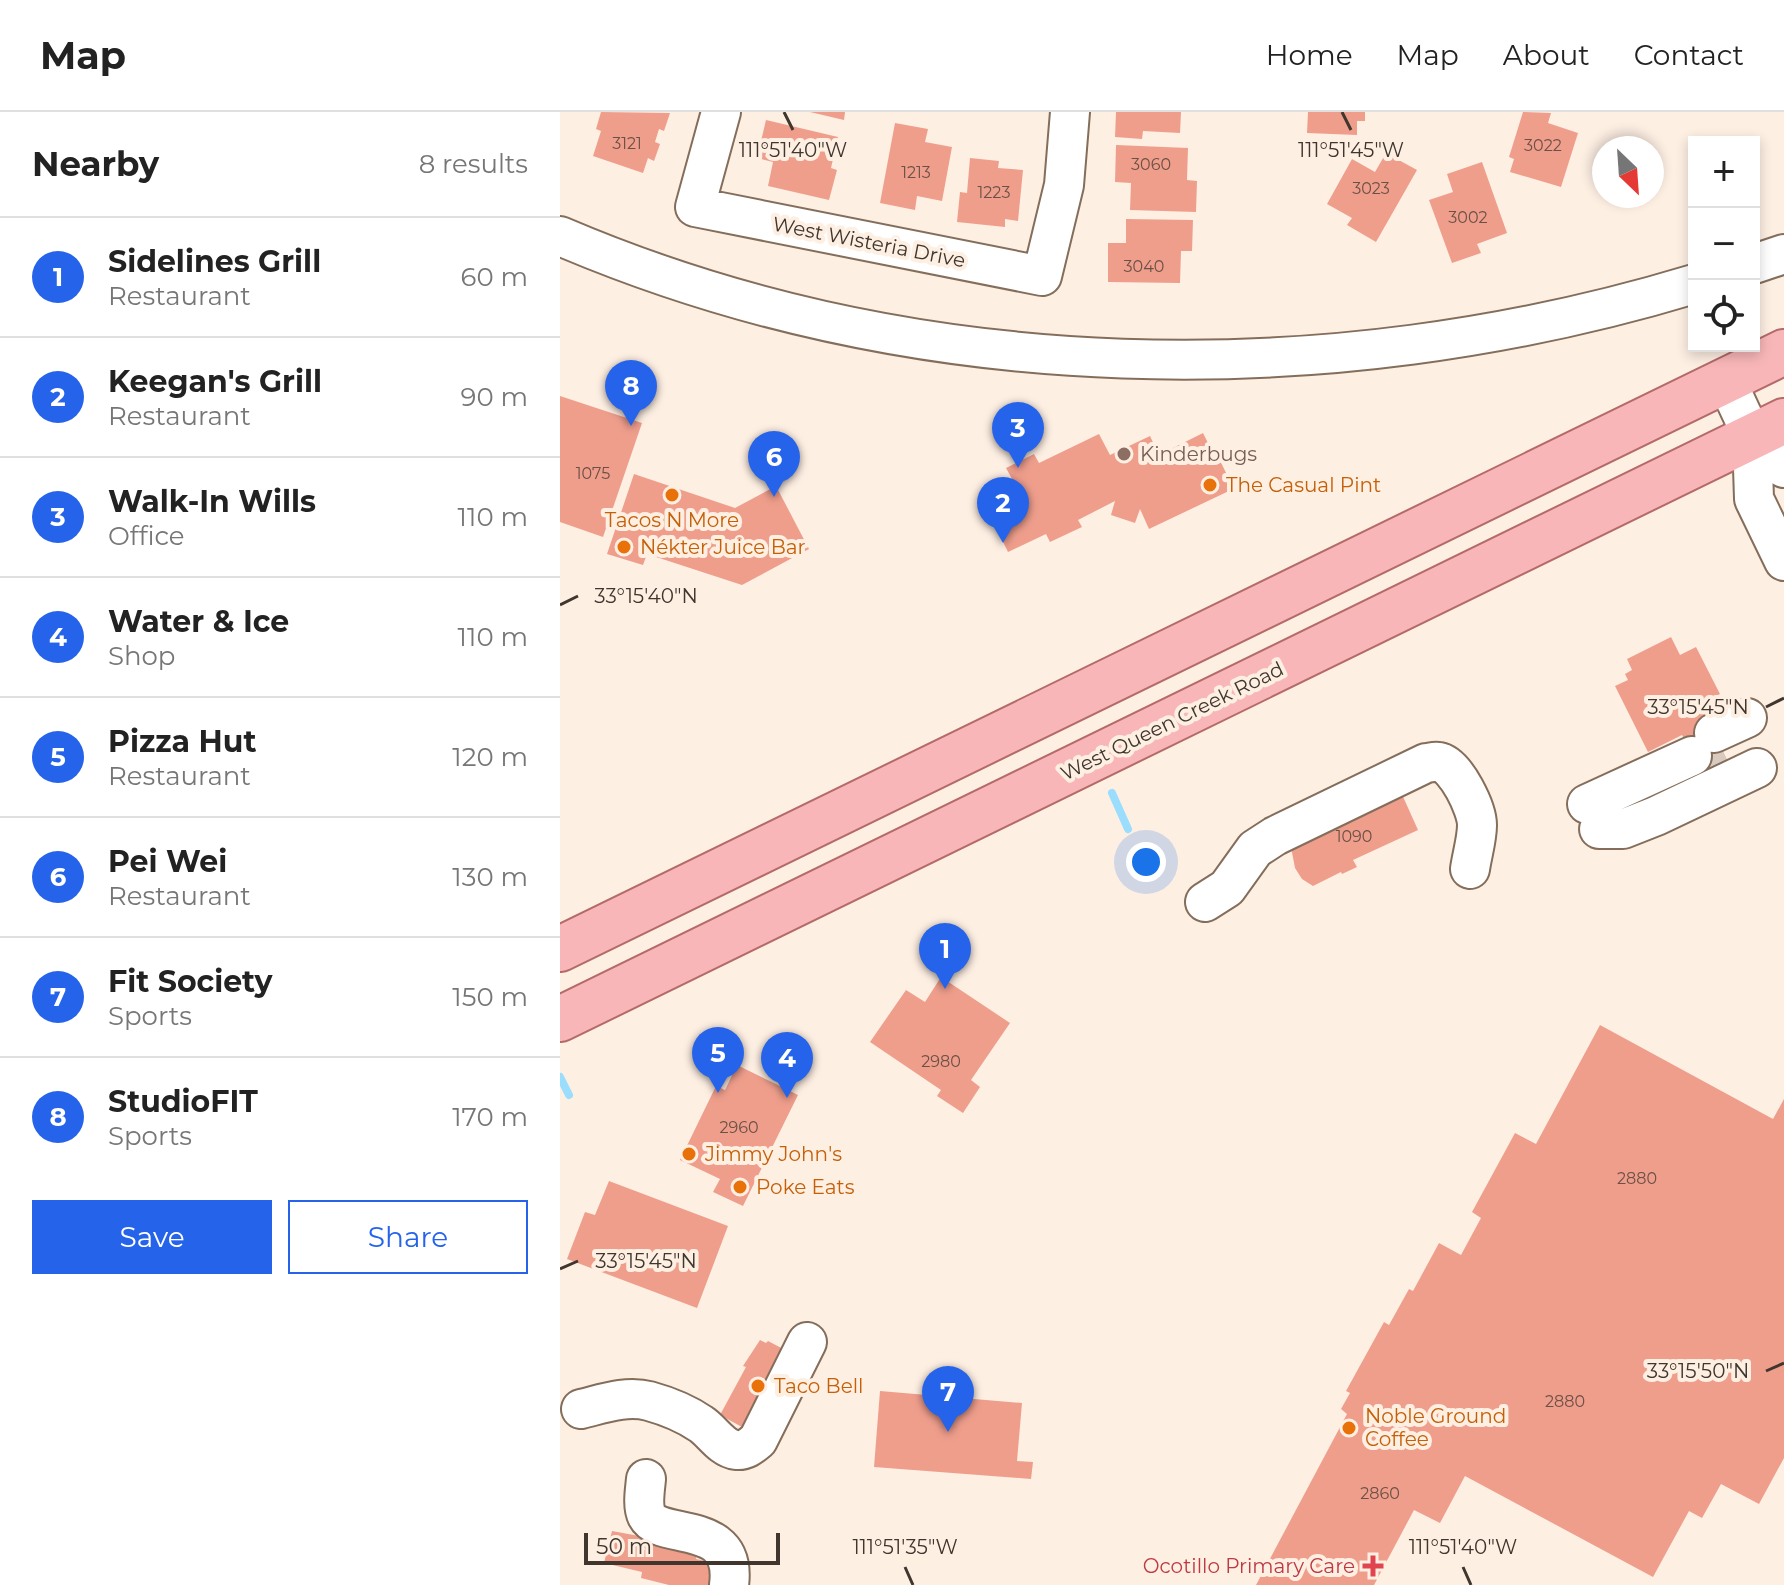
<!DOCTYPE html>
<html lang="en">
<head>
<meta charset="utf-8">
<style>
	:root { --surface:#fff; --page:#f6f6f6; --text:#222; --muted:#767676; --line:#e0e0e0; --accent:#2563eb }
	body { margin:0; font-family:Montserrat,sans-serif; background:var(--page); color:var(--text) }
	.controls { position:absolute; right:24px; top:24px; display:grid; overflow:hidden; border-radius:0px; box-shadow:0 4px 12px #0003 }
	.controls button { width:72px; height:72px; display:grid; place-items:center; padding:0; border:0; border-bottom:2px solid var(--line); background:var(--surface); color:var(--text); font:40px sans-serif }
	.compass { position:absolute; left:1032px; top:24px; width:72px; height:72px; border-radius:50%; background:var(--surface); box-shadow:0 4px 12px #0003; rotate:155deg }
	.scale { position:absolute; left:24px; bottom:20px; width:196px; box-sizing:border-box; padding-left:8px; border:4px solid #40362e; border-top:0; font-size:22px; line-height:28px; white-space:nowrap; color:#40362e; -webkit-text-stroke:6px #feefe3; paint-order:stroke }
	.you { position:absolute; left:586px; top:750px; width:28px; height:28px; margin:-20px; border:6px solid #fff; border-radius:50%; background:#1a73e8; box-shadow:0 0 0 12px #1a73e833 }
	.badge { display:grid; place-items:center; width:52px; height:52px; border-radius:50%; background:var(--accent); color:#fff; font-size:26px; font-weight:700 }
	.pin { position:absolute; translate:-50% -66px; filter:drop-shadow(0 2px 4px #0008) }
	.pin::after { content:''; position:absolute; top:42px; width:28px; height:24px; background:inherit; clip-path:polygon(0 0,100% 0,50% 100%) }
	.list { margin:0; padding:0; list-style:none }
	h2 { display:flex; justify-content:space-between; align-items:center; height:104px; margin:0; padding:0 32px; font-size:34px }
	h2 small { font-size:26px; font-weight:400; color:var(--muted) }
	.list li { display:grid; grid-template-columns:52px 1fr auto; gap:24px; align-items:center; box-sizing:border-box; height:120px; padding:0 32px; border-top:2px solid var(--line) }
	.list b { display:block; font-size:30px; white-space:nowrap }
	.list p { margin:0; font-size:26px; white-space:nowrap; color:var(--muted) }
	.list em { font-size:26px; font-style:normal; color:var(--muted) }
	.actions { display:flex; gap:16px; padding:24px 32px }
	.actions a { flex:1; padding:18px 0; border:2px solid var(--accent); border-radius:0px; text-align:center; font-size:28px; color:var(--accent) }
	.actions .main { background:var(--accent); color:#fff }
	.icon { flex:none; width:44px; height:44px; fill:none; stroke:currentColor; stroke-width:2; stroke-linecap:round; stroke-linejoin:round }
	.map { position:relative; flex:none; width:1224px; height:1473px; overflow:hidden }
	header { display:flex; align-items:center; gap:48px; box-sizing:border-box; height:112px; padding:0 40px; background:var(--surface); border-bottom:2px solid var(--line) }
	header strong { font-size:38px }
	nav { display:flex; gap:44px; margin-inline-start:auto; font-size:28px }
	main { display:flex }
	aside { flex:1; background:var(--surface) }
	.map>svg:first-child { display:block }
	.lines { fill:none; stroke-linecap:round; stroke-linejoin:round }
	.stream { stroke:#9addfd; stroke-width:8 }
	.building { fill:#ef9e8c }
	.minor-tunnel { stroke:#d8cabf; stroke-width:38; stroke-dasharray:38 19; stroke-linecap:butt }
	.minor-casing { stroke:#846e5b; stroke-width:42 }
	.major-casing { stroke:#b46a68; stroke-width:48 }
	.minor { stroke:#fff; stroke-width:38 }
	.major { stroke:#f8b6b8; stroke-width:44 }
	.ticks { fill:none; stroke:#40362e; stroke-width:3 }
	.education-dot { fill:#8d6e63; stroke:#feefe3; stroke-width:3 }
	.food-dot { fill:#e8710a; stroke:#feefe3; stroke-width:3 }
	.health-dot { fill:#e0444e; stroke:#feefe3; stroke-width:3 }
	.labels { text-anchor:middle; stroke-width:8; stroke-linejoin:round; paint-order:stroke }
	.number-label { font-size:16px; fill:#6c5046 }
	.street-label { font-size:20px; fill:#40362e; stroke:#feefe3 }
	.education-label { font-size:20px; fill:#785e54; stroke:#feefe3; text-anchor:start }
	.food-label { font-size:20px; fill:#c56008; stroke:#feefe3; text-anchor:start }
	.health-label { font-size:20px; fill:#be3a42; stroke:#feefe3; text-anchor:end }
	.ticks-label { font-size:20px; text-anchor:middle; fill:#40362e; stroke:#feefe3; stroke-width:8; stroke-linejoin:round; paint-order:stroke }
</style>
</head>
<body>
<header>
<strong>Map</strong>
<nav><a>Home</a><a>Map</a><a>About</a><a>Contact</a></nav>
</header>
<main>
<aside>
<h2>Nearby<small>8 results</small></h2>
<ul class="list">
<li><span class="badge">1</span><div><b>Sidelines Grill</b><p>Restaurant</p></div><em>60 m</em></li>
<li><span class="badge">2</span><div><b>Keegan's Grill</b><p>Restaurant</p></div><em>90 m</em></li>
<li><span class="badge">3</span><div><b>Walk-In Wills</b><p>Office</p></div><em>110 m</em></li>
<li><span class="badge">4</span><div><b>Water &amp; Ice</b><p>Shop</p></div><em>110 m</em></li>
<li><span class="badge">5</span><div><b>Pizza Hut</b><p>Restaurant</p></div><em>120 m</em></li>
<li><span class="badge">6</span><div><b>Pei Wei</b><p>Restaurant</p></div><em>130 m</em></li>
<li><span class="badge">7</span><div><b>Fit Society</b><p>Sports</p></div><em>150 m</em></li>
<li><span class="badge">8</span><div><b>StudioFIT</b><p>Sports</p></div><em>170 m</em></li>
</ul>
<div class="actions"><a class="main">Save</a><a>Share</a></div>
</aside>
<div class="map">
<svg width="1224" height="1473" viewBox="0 0 1224 1473">
	<rect width="100%" height="100%" fill="#feefe3"/>
	<g class="lines">
		<path class="stream" d="M552,681L568,717
			M0,965L9,983"/>
	</g>
	<path class="building" d="M41,0L110,1L104,19L99,17L95,30L100,32L94,49L88,46L83,61L33,44L41,19L36,17Z
		M250,0H285L284,8Z
		M556,0H621L620,21L583,19L582,27L555,25Z
		M748,0H805V9H797V23L747,21Z
		M963,0L991,1L988,11L1018,21L1001,75L950,60L954,47L949,45Z
		M206,8L278,25L271,56L277,58L269,88L208,74L213,50L197,46Z
		M335,11L368,17L365,30L392,35L382,89L357,84L355,98L320,91Z
		M556,33L628,36L627,68L637,69L636,100L570,98L571,71L555,70Z
		M826,41L857,58L816,130L787,113L792,106L767,92L792,47L815,60Z
		M410,46L439,49L438,56L463,58L458,109L445,107V115L397,110L400,80L407,81Z
		M922,50L947,121L917,132L921,141L892,151L869,88L893,80L887,62Z
		M566,107L633,108L632,139H621L620,171L548,170V131H566Z
		M0,284L82,311L43,425L0,410Z
		M643,321L649,333L652,332L669,367L666,368L671,378L589,417L580,397L575,411L551,403L555,389L518,408L522,415L490,430L486,422L448,440L420,383L452,367L446,356L474,342L479,351L539,322L550,343L590,324L599,343Z
		M74,362L175,396L216,374L249,437L182,473L87,442L83,453L47,442Z
		M1111,525L1120,543L1136,535L1160,582L1144,590L1154,609L1149,611L1171,656L1145,669L1122,623L1088,640L1055,574L1068,568L1065,562L1072,558L1067,547Z
		M840,678L858,718L793,748L797,755L782,762L781,760L753,774L742,767L735,756L730,730Z
		M381,865L450,911L411,968L420,975L403,1001L377,984L381,978L310,930L346,878L365,890Z
		M1040,913L1213,1007L1224,987V1346L1199,1392L1161,1372L1142,1406L1129,1399L1093,1465L905,1364L880,1411L854,1398L814,1473H696L787,1302L781,1297L790,1281L786,1279L824,1210L829,1213L849,1177L853,1179L879,1131L901,1143L921,1106L912,1100L955,1021L976,1032Z
		M177,953L238,983L183,1094L153,1080L160,1067L120,1048L156,974L165,978Z
		M49,1069L168,1114L137,1196L7,1147L25,1100L35,1103Z
		M200,1228L206,1231L208,1229L227,1239L193,1321L160,1303L186,1255L183,1254Z
		M320,1279L462,1291L457,1349L473,1350L471,1367L314,1355Z
		M52,1419L139,1435L136,1447L156,1451L151,1473H109L81,1466L82,1460L44,1451Z"/>
	<g class="lines">
		<path class="minor-tunnel" d="M1139,657L1165,644"/>
		<g class="minor-casing">
			<path id="minor" d="M161,0L135,95L482,164L504,73L510,0
				M0,124C356,276 767,283 1134,172
				M1194,152L1224,142
				M1166,268L1192,324L1224,356
				M1192,324L1194,387L1224,449
				M1154,621L1187,606
				M1027,692L1132,644
				M1039,717H1063L1096,704L1197,656
				M645,790L667,776L695,737L715,724L866,651C870,651 874,649 879,650C896,653 917,697 917,713C917,727 912,743 910,757
				M21,1297C42,1292 66,1283 89,1289C107,1294 125,1301 141,1312C152,1319 161,1336 176,1338C185,1339 191,1334 198,1328L247,1230
				M86,1367C85,1378 82,1394 87,1404C100,1429 178,1406 169,1473"/>
		</g>
		<g class="major-casing">
			<path id="major" d="M0,837L1224,240
				M0,907L1224,309"/>
		</g>
		<use href="#minor" class="minor"/>
		<use href="#major" class="major"/>
	</g>
	<path class="ticks" d="M224,0L233,18M782,0L791,18M0,493L18,484M1206,595L1224,586M0,1157L18,1149M1206,1259L1224,1251M345,1455L353,1473M903,1455L911,1473"/>
	<circle class="education-dot" cx="564" cy="342" r="8"/>
	<g class="food-dot">
		<circle cx="650" cy="373" r="8"/>
		<circle cx="112" cy="383" r="8"/>
		<circle cx="64" cy="435" r="8"/>
		<circle cx="129" cy="1042" r="8"/>
		<circle cx="180" cy="1075" r="8"/>
		<circle cx="198" cy="1274" r="8"/>
		<circle cx="789" cy="1316" r="8"/>
	</g>
	<path class="health-dot" d="M809 1442h8v8h8v8h-8v8h-8v-8h-8v-8h8z"/>
	<g class="labels">
		<g class="number-label">
			<text x="67" y="37">3121</text>
			<text x="983" y="39">3022</text>
			<text x="591" y="58">3060</text>
			<text x="356" y="66">1213</text>
			<text x="811" y="82">3023</text>
			<text x="434" y="86">1223</text>
			<text x="908" y="111">3002</text>
			<text x="584" y="160">3040</text>
			<text x="33" y="367">1075</text>
			<text x="794" y="730">1090</text>
			<text x="381" y="955">2980</text>
			<text x="179" y="1021">2960</text>
			<text x="1077" y="1072">2880</text>
			<text x="1005" y="1295">2880</text>
			<text x="820" y="1387">2860</text>
		</g>
		<g class="street-label">
			<text transform="translate(309 130) rotate(11)" y="7">West Wisteria Drive</text>
			<text transform="translate(612 609) rotate(-26)" y="7">West Queen Creek Road</text>
		</g>
		<g class="education-label">
			<text x="580" y="349">Kinderbugs</text>
		</g>
		<g class="food-label">
			<text x="666" y="380">The Casual Pint</text>
			<text x="112" y="415" text-anchor="middle">Tacos N More</text>
			<text x="80" y="442">Nékter Juice Bar</text>
			<text x="145" y="1049">Jimmy John's</text>
			<text x="196" y="1082">Poke Eats</text>
			<text x="214" y="1281">Taco Bell</text>
			<text x="805" y="1311">Noble Ground<tspan x="805" dy="23">Coffee</tspan></text>
		</g>
		<g class="health-label">
			<text x="795" y="1461">Ocotillo Primary Care</text>
		</g>
	</g>
	<g class="ticks-label">
		<text x="233" y="45">111°51'40"W</text>
		<text x="791" y="45">111°51'45"W</text>
		<text x="86" y="491">33°15'40"N</text>
		<text x="1138" y="602">33°15'45"N</text>
		<text x="86" y="1156">33°15'45"N</text>
		<text x="1138" y="1266">33°15'50"N</text>
		<text x="345" y="1442">111°51'35"W</text>
		<text x="903" y="1442">111°51'40"W</text>
	</g>
</svg>
<div class="controls">
<button>+</button>
<button>−</button>
<button><svg class="icon" aria-label="locate" viewBox="0 0 24 24"><circle cx="12" cy="12" r="6"/><path d="M12 2v4M12 18v4M2 12h4M18 12h4"/></svg></button>
</div>
<svg class="compass" viewBox="-18 -18 36 36"><path d="M0-13l5 13h-10z" fill="#e53935"/><path d="M0 13l5-13h-10z" fill="#767676"/></svg>
<div class="scale">50 m</div>
<div class="you"></div>
<div class="pin badge" style="left:385px;top:877px">1</div>
<div class="pin badge" style="left:443px;top:431px">2</div>
<div class="pin badge" style="left:458px;top:356px">3</div>
<div class="pin badge" style="left:227px;top:986px">4</div>
<div class="pin badge" style="left:158px;top:981px">5</div>
<div class="pin badge" style="left:214px;top:385px">6</div>
<div class="pin badge" style="left:388px;top:1320px">7</div>
<div class="pin badge" style="left:71px;top:314px">8</div>
</div>
</main>
</body>
</html>
